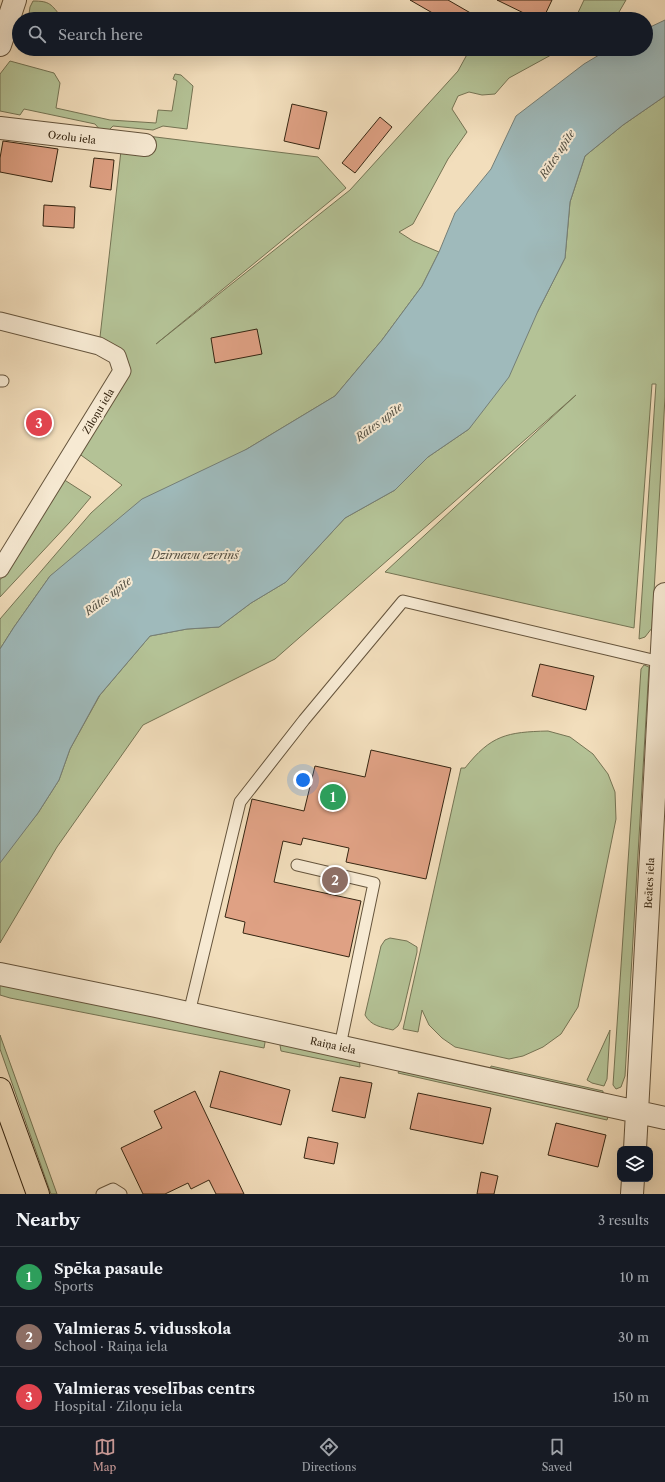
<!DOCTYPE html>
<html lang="en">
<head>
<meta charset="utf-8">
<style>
	:root { --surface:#171b24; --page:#20242c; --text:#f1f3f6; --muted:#9ea1a6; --line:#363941; --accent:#c59692 }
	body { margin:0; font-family:"Libre Caslon Text",serif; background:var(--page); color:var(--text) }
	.controls { position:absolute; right:12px; bottom:12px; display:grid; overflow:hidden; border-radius:8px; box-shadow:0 4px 16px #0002 }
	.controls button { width:36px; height:36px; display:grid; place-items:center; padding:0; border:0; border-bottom:1px solid var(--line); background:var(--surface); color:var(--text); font:20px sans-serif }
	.you { position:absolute; left:303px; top:780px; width:14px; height:14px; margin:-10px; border:3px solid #fff; border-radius:50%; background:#1a73e8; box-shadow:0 0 0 6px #1a73e833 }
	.badge { display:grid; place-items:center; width:26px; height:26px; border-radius:50%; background:var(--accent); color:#fff; font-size:13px; font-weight:700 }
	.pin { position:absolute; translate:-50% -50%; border:2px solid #fff; box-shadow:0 1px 4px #0006 }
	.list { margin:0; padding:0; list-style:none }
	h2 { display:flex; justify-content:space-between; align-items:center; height:52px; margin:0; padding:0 16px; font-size:17px }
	h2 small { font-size:13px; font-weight:400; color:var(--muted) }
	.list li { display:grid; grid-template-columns:26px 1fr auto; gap:12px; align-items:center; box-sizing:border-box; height:60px; padding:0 16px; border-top:1px solid var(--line) }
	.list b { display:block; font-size:15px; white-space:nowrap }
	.list p { margin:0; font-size:13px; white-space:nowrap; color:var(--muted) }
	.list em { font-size:13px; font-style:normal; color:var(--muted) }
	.icon { flex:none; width:22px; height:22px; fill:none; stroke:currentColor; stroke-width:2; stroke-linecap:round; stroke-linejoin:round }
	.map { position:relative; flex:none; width:665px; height:1194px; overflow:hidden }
	.search { position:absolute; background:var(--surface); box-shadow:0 4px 16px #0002; left:12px; right:12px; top:12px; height:44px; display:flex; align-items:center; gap:10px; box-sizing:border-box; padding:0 14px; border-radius:22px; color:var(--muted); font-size:15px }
	.sheet { height:232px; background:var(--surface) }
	nav { display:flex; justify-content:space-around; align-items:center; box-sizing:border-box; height:56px; border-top:1px solid var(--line); background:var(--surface); font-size:11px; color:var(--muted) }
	nav a { display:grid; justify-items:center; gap:2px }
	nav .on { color:var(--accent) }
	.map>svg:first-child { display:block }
	.green { fill:#b4c296; stroke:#757454 }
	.water { fill:#9fbabb; stroke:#757f77 }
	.building { fill:#dfa184; stroke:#362612 }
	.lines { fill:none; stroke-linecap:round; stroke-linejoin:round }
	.service-casing { stroke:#65543c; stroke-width:13 }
	.pedestrian-casing { stroke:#65543c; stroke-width:19 }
	.minor-casing { stroke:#65543c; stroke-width:24 }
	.tertiary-casing { stroke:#65543c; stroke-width:24 }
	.primary-casing { stroke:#362612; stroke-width:24 }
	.service { stroke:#f7ead3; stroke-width:11 }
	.pedestrian { stroke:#f7ead3; stroke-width:17 }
	.minor { stroke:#f7ead3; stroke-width:22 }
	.tertiary { stroke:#f7ead3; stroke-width:22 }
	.primary { stroke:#f2debc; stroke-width:22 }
	.labels { text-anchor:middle; stroke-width:4; stroke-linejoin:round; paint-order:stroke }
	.street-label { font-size:10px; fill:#362612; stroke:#f7ead3 }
	.water-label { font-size:11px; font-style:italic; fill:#565245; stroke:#f7ead3 }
</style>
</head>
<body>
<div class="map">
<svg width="665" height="1194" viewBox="0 0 665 1194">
	<rect width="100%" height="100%" fill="#f2debc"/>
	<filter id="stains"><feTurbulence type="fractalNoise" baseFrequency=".005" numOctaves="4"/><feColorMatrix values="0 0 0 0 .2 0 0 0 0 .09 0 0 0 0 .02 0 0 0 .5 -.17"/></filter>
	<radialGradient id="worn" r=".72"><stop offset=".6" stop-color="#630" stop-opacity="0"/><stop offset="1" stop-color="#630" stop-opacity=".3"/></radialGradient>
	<path class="green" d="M584,0H626L615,19H575Z
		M33,1C50,1 51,4 62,18L29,14L30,7Z
		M470,49H562L509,78L495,94L482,95L469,92L458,96L452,109L467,132L448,159L413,224L399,232L413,241L439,252L422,286L382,340L335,396L247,449L50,576L14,627L0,649V619L91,513L122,485L74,450L122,371L99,346L123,133L318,157L346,188L156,344L350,190L458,71Z
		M10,61L54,73L60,83L56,108L110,120L156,123L158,110L172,111L177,81L173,79L175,74L181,75L193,86L187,129L163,126L153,130L113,126L106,133L101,131L95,124L24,109L20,115L0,111V74Z
		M665,96V397L652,628L645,637L639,639L656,384H652L634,628L385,572L576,395L275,659L143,725L57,847L0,943V860L38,813L59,780L70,749L100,695L150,636L187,629L219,627L251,603L286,582L345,518L395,490L428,457L469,429L538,311L565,258L570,202L585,156L623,125Z
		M63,479L91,497L70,522L0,597V580Z
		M644,665L649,667L625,1076L621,1087L616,1089L613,1085L641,669Z
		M548,731L570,737L593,754L608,774L615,792L616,819L578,1007L561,1034L543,1047L523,1056L509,1059L455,1047L442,1038L429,1025L422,1010L418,1032L403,1029L461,768H465C491,735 507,732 548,731Z
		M390,938L407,941L417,947V952L401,1020L398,1026L393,1030C381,1027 371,1026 365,1015L381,946L385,940Z
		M0,983L266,1037L264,1048L10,998L0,995Z
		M610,1030L607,1079L604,1086L592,1083L587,1080Z
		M0,1035L57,1194H51L0,1049Z
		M282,1041L359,1057L360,1067L281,1051L280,1045Z
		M491,1066L603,1091V1095L490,1070Z
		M399,1071L610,1110L607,1120L398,1073Z"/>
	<path class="water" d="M665,20V96L623,125L585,156L570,202L565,258L538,311L509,377L469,429L428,457L395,490L345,518L286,582L251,603L219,627L187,629L150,636L99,696L70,749L59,780L38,813L0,863V649L14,627L50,576L142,499L247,449L335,396L382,340L422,286L439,252L455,213L491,169L516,116L584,64L609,49H646V29Z"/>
	<path class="building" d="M410,0H448L481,19H443Z
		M497,0H552L543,19H536Z
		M292,104L327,112L319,149L284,141Z
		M380,117L392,127L355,173L342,163Z
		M3,141L58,149L52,182L0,172V158Z
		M94,158L114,160L111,190L90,187Z
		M44,205L75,207L74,228L43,226Z
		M257,329L262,354L215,363L211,338Z
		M540,664L594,676L586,710L532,696Z
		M371,750L451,768L426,879L346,862L349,848L303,838L301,845L283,841L274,882L361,901L349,957L243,933L245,922L225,917L252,799L304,811L315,766L365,777Z
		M220,1071L290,1090L281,1125L210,1107Z
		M340,1077L372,1083L365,1118L332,1111Z
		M195,1091L244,1194H216L209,1180L191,1189L188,1183L165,1194H143L121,1148L162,1128L154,1111Z
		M418,1093L491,1108L483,1144L410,1129Z
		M556,1123L606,1135L598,1167L548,1155Z
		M308,1137L338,1143L334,1164L304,1158Z
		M481,1172L498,1176L494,1194H477Z"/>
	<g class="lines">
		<g class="service-casing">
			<path id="service" d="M0,381H3
				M297,865L374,883L340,1046
				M189,1013L240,802L304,720L403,601L661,662
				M102,1194L113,1189L121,1194"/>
		</g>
		<g class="pedestrian-casing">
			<path id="pedestrian" d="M0,321L99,346L117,356L122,371L0,569"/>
		</g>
		<g class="minor-casing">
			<path id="minor" d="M0,45L15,0
				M0,128L145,145"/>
		</g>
		<g class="tertiary-casing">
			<path id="tertiary" d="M0,974L156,1006L665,1118
				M635,1149L665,594
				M632,1194L633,1179"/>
		</g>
		<g class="primary-casing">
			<path id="primary" d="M0,1089L38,1194"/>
		</g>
		<use href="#service" class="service"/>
		<use href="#pedestrian" class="pedestrian"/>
		<use href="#minor" class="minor"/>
		<use href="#tertiary" class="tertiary"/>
		<use href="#primary" class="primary"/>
	</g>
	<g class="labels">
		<g class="street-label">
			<text transform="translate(72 137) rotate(7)" y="4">Ozolu iela</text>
			<text transform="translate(98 411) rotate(-59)" y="4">Ziloņu iela</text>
			<text transform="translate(649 883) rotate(-87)" y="4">Beātes iela</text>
			<text transform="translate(333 1045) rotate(12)" y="4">Raiņa iela</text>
		</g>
		<g class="water-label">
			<text transform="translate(557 154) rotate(-57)" y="4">Rātes upīte</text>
			<text transform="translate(379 422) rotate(-37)" y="4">Rātes upīte</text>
			<text x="195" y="559">Dzirnavu ezeriņš</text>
			<text transform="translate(108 596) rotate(-37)" y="4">Rātes upīte</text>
		</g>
	</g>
	<rect width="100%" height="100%" filter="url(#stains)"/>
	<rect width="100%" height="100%" fill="url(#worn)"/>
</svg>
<div class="controls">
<button><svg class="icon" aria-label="layers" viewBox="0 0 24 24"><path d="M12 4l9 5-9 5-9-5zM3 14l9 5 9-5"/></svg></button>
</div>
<div class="you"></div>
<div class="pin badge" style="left:333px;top:797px;background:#2e9e5b">1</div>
<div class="pin badge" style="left:335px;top:880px;background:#8d6e63">2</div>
<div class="pin badge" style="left:39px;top:423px;background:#e0444e">3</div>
<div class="search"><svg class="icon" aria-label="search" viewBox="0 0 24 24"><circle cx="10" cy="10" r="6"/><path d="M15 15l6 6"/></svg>Search here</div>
</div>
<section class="sheet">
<h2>Nearby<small>3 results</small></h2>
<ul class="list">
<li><span class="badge" style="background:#2e9e5b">1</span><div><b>Spēka pasaule</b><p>Sports</p></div><em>10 m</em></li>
<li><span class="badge" style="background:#8d6e63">2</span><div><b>Valmieras 5. vidusskola</b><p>School · Raiņa iela</p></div><em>30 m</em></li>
<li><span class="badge" style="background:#e0444e">3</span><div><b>Valmieras veselības centrs</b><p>Hospital · Ziloņu iela</p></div><em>150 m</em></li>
</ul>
</section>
<nav>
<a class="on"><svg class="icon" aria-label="map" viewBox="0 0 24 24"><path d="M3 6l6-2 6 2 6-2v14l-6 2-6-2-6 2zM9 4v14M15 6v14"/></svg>Map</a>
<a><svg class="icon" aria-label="directions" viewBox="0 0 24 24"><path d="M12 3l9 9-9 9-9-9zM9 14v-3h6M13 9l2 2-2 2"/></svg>Directions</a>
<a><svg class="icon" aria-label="saved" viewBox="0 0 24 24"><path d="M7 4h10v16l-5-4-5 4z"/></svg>Saved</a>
</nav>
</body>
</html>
